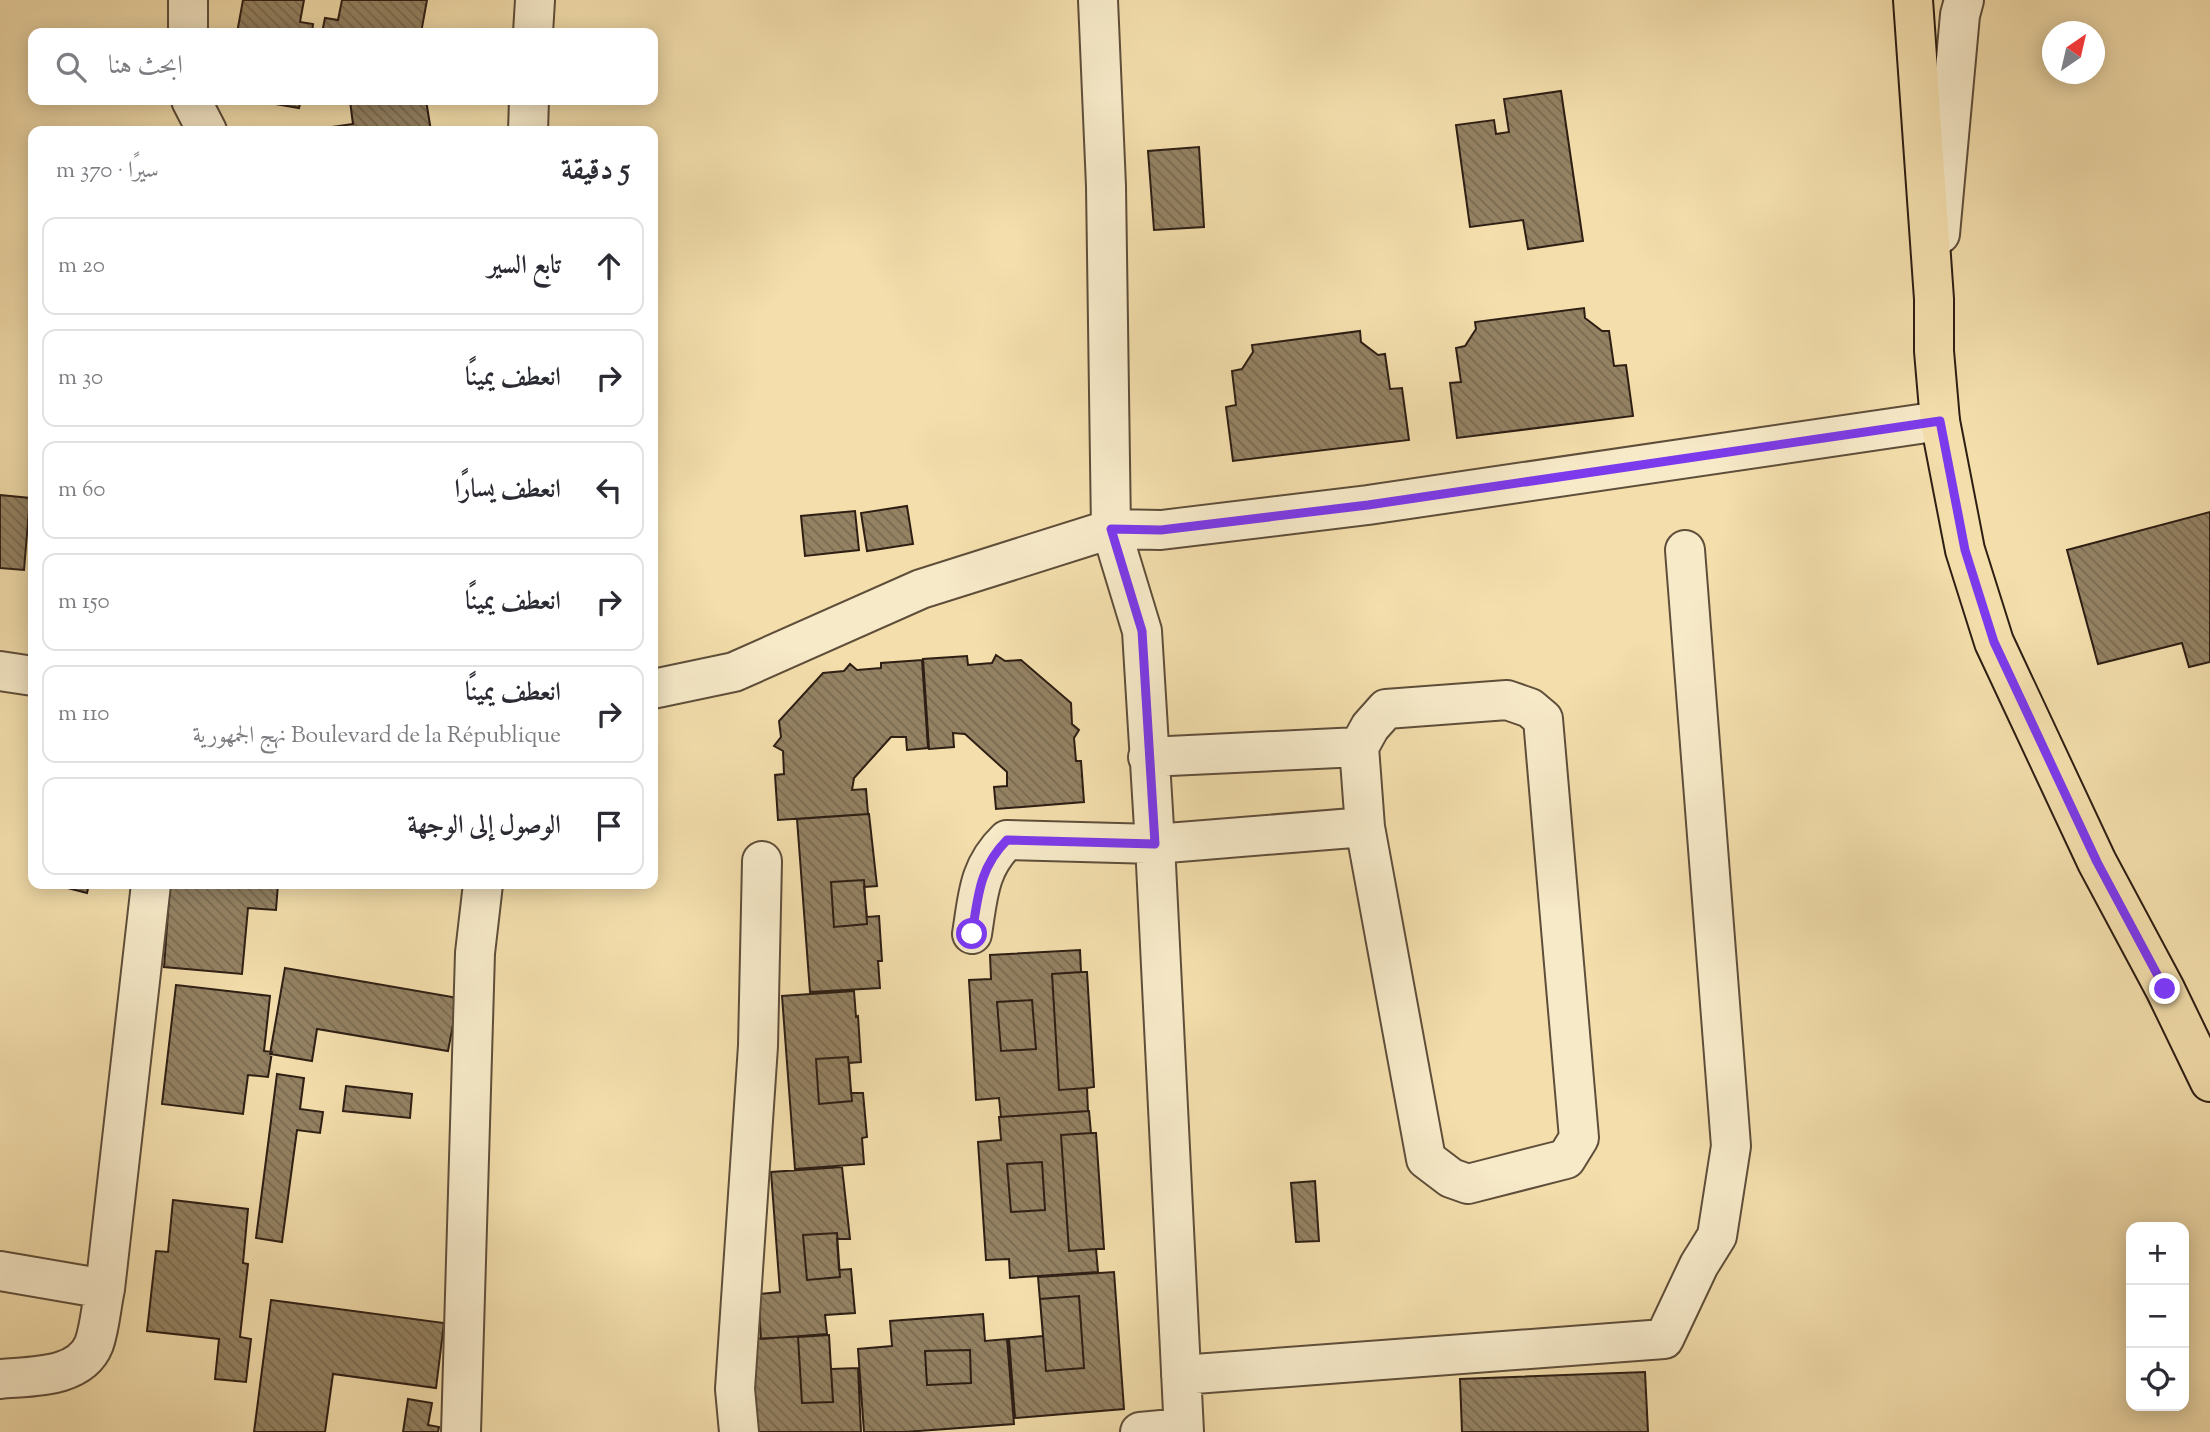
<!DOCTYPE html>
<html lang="ar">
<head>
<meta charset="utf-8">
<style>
	:root { --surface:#fff; --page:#f7f7f7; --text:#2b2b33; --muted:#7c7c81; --line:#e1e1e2 }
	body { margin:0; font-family:"Sorts Mill Goudy",Amiri,serif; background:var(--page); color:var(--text); direction:rtl }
	.controls { position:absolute; right:21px; bottom:21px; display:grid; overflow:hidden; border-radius:14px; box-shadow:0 4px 18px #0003 }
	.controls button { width:63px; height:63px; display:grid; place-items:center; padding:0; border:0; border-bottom:2px solid var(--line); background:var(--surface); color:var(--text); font:35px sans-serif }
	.compass { position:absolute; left:2042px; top:21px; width:63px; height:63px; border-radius:50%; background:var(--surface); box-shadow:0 4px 18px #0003; rotate:34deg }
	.stop { position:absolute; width:21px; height:21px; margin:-16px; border:5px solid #7c3aed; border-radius:50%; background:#fff }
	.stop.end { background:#7c3aed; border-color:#fff; box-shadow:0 2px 7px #0008 }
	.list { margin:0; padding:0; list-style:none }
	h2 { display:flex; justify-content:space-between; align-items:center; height:91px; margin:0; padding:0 28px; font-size:30px }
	h2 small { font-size:23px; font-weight:400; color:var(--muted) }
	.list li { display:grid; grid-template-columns:46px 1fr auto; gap:21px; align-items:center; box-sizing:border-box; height:98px; margin:0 14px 14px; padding:0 14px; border:2px solid var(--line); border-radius:14px }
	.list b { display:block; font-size:26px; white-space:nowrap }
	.list p { margin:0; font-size:23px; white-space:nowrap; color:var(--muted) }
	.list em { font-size:23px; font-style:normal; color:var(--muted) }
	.icon { flex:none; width:38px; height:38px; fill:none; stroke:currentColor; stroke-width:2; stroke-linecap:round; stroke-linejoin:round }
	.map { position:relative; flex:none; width:2210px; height:1432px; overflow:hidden; direction:ltr }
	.search { position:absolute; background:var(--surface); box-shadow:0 4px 18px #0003; left:28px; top:28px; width:630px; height:77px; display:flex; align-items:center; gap:18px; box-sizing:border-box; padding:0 24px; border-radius:14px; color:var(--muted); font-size:26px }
	.panel { position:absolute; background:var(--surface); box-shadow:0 4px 18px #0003; left:28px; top:126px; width:630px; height:763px; border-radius:14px; direction:rtl }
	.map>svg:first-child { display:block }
	.building { fill:url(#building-back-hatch); stroke:#2e1e14; stroke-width:2 }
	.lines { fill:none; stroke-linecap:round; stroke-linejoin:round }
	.minor-casing { stroke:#5f4e3a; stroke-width:42 }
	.major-casing { stroke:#2e1e14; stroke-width:42 }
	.minor { stroke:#f7eac9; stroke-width:38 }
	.major { stroke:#f3deac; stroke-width:38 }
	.route { stroke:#7c3aed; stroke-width:9 }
</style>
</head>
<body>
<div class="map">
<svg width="2210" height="1432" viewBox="0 0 2210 1432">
	<defs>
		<pattern id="building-back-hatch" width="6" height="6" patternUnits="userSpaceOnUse" patternTransform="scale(1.75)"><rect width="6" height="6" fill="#948263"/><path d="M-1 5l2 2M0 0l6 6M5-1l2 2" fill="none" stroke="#796a50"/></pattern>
	</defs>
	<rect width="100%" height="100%" fill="#f3deac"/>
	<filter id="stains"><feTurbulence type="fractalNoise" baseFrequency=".00286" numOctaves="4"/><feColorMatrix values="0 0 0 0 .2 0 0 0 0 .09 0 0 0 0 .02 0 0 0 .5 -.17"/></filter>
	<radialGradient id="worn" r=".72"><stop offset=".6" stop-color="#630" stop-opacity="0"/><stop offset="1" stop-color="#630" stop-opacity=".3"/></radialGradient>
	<path class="building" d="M243,0H304L300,22L313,24L312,33H237Z
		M342,0H427L421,33H322L325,18L338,20Z
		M1561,91L1583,241L1528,249L1523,220L1470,227L1456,125L1494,120L1496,134L1509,132L1504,99Z
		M253,100H301L299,108Z
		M361,100H426L431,131H324V128L353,124L350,101Z
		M1199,147L1204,227L1154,230L1148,151Z
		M1584,308L1585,318L1602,331H1609L1614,366L1626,365L1633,416L1457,438L1450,383L1461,382L1456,348L1465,346L1476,329L1475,322Z
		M1360,331L1361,342L1378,355L1385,354L1390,389L1402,388L1409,440L1233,461L1226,407L1236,405L1232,371L1242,369L1253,352L1252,345Z
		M0,495L30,498L24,570L0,568Z
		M907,506L913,544L867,551L861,513Z
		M855,511L859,550L805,556L801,516Z
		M2210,512V662L2189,667L2182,643L2098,664L2067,550Z
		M996,655L1005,661L1021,660L1071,703L1072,724L1079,730L1074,738L1076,761H1081L1084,802L996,809L994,787L1007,786V772L965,734L953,733L954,747L929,749L923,659L967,656L968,665L992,663Z
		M922,660L928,748L907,750L906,737H891L854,778L852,790L866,789L868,814L778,820L775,775L784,774L783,751L774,746L781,737L779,721L823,673L844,671L850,664L857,670L881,668V663Z
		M869,814L877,886L864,887L867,917L879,916L882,961H878L880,988L810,992L797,819Z
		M864,880L867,924L834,927L831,882Z
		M52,884H89L87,893Z
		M170,884H278L276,910L248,908L242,974L164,967Z
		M1080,950L1081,972L1052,974L1059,1090L1087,1088L1088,1111L1001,1117L999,1098L976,1100L969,980L991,979L990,955Z
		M1080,950L1081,972H1087L1094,1087L1087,1088L1088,1111L1001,1117L999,1098L976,1100L969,980L991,979L990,955Z
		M285,968L458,998L448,1051L317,1029L312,1061L270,1054Z
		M176,985L270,996L264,1051L272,1052L268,1077L248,1075L243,1114L162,1104Z
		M854,991L856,1017L858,1016L861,1062L849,1063L851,1093H863L867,1137L862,1138L864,1164L795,1169L782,996Z
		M1032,1000L1036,1049L1001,1051L997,1002Z
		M848,1057L852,1101L819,1104L816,1059Z
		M277,1074L304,1078L300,1109L323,1112L320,1133L297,1130L282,1242L256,1238Z
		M346,1086L412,1094L410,1118L343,1111Z
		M1089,1111L1091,1133L1061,1135L1069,1251L1096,1249L1098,1272L1010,1278L1009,1259L986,1260L978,1142L1001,1140L999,1117Z
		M1089,1111L1091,1133H1096L1104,1249H1096L1098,1272L1010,1278L1009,1259L986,1260L978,1142L1001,1140L999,1117Z
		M1042,1162L1045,1210L1011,1212L1007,1164Z
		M842,1167L850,1239H837L839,1270L851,1269L855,1313L825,1315L827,1334L761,1339L758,1294L780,1292L771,1172Z
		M1315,1181L1319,1241L1296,1242L1291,1183Z
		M173,1200L248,1209L243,1263L248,1264L240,1337L251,1339L246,1382L215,1379L219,1339L147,1331L156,1251L168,1252Z
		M837,1233L840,1277L807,1280L803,1235Z
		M1114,1272L1124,1409L1015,1418L1009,1339L1043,1336L1038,1277Z
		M1079,1296L1084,1368L1046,1371L1040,1299Z
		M271,1300L444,1323L436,1388L333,1374L325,1432H254Z
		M983,1314L985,1341L1007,1339L1014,1424L905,1432H864L858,1349L892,1346L890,1321Z
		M829,1335L833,1402L802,1403L798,1337Z
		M829,1335L831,1369L858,1368L861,1432H755L751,1339Z
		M970,1350L971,1383L927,1385L925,1351Z
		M1645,1372L1648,1432H1462L1460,1379Z
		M408,1399L432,1403L428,1425L439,1427L438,1432H403Z"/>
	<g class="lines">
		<g class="minor-casing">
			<path id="minor" d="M1098,0L1106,186L1111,529L1142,631L1155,844L1184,1432
				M188,33V0
				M533,33L535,0
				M191,100L207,131
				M528,131L529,100
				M1940,234L1960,15L1964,0
				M0,671L33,676
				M653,689L734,672L921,589L1111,529L1161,530L1368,505L1940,421
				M1507,700L1530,708L1543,719L1579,1138L1566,1159L1468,1184L1451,1178L1426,1159L1365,827L1359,747L1370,727L1386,709Z
				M1148,757L1359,747
				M972,934C978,897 978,868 1007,840L1155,844L1365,827
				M0,1271L105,1289
				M1181,1375L1664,1339L1699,1265L1717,1236L1731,1146L1685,550
				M0,1379C30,1376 80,1379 94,1344C100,1327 101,1307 105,1289L151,884
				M461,1432L475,953L483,884
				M739,1432L735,1389L758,1046L762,861
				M1140,1432L1183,1428"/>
		</g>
		<g class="major-casing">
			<path id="major" d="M1913,0L1934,299V351L1940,421L1965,550L1994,642L2097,862L2165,989L2210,1082"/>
		</g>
		<use href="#minor" class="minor"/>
		<use href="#major" class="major"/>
	</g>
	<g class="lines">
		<path class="route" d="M972,934C978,897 979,868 1007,840L1155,844L1142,631L1111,529L1161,530L1368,505L1940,421L1965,550L1994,642L2097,862L2165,989"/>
	</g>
	<rect width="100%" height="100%" filter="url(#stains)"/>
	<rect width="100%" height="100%" fill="url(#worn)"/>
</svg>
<div class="controls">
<button>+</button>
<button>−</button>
<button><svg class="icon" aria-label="locate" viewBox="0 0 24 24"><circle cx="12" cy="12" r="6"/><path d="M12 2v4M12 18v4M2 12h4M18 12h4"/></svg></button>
</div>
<svg class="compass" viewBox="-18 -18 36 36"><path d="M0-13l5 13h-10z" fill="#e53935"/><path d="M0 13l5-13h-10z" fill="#7c7c81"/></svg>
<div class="stop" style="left:972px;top:934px"></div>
<div class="stop end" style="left:2165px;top:989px"></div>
<div class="search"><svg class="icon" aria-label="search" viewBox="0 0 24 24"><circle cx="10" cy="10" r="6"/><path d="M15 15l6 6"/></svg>ابحث هنا</div>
<section class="panel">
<h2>5 دقيقة<small>سيرًا · 370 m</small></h2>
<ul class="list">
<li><svg class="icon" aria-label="ahead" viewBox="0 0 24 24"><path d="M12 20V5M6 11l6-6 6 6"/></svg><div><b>تابع السير</b></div><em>20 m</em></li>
<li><svg class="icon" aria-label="right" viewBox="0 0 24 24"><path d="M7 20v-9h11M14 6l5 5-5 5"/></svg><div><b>انعطف يمينًا</b></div><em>30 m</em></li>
<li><svg class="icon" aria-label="left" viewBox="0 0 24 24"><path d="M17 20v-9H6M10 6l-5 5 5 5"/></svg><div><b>انعطف يسارًا</b></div><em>60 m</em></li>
<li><svg class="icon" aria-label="right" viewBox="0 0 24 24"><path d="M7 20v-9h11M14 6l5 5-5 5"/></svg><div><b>انعطف يمينًا</b></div><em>150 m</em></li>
<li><svg class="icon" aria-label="right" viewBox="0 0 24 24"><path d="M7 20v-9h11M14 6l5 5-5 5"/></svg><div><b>انعطف يمينًا</b><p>Boulevard de la République نهج الجمهورية</p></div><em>110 m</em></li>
<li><svg class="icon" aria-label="arrive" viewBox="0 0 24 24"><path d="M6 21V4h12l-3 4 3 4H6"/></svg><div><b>الوصول إلى الوجهة</b></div></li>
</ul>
</section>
</div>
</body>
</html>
